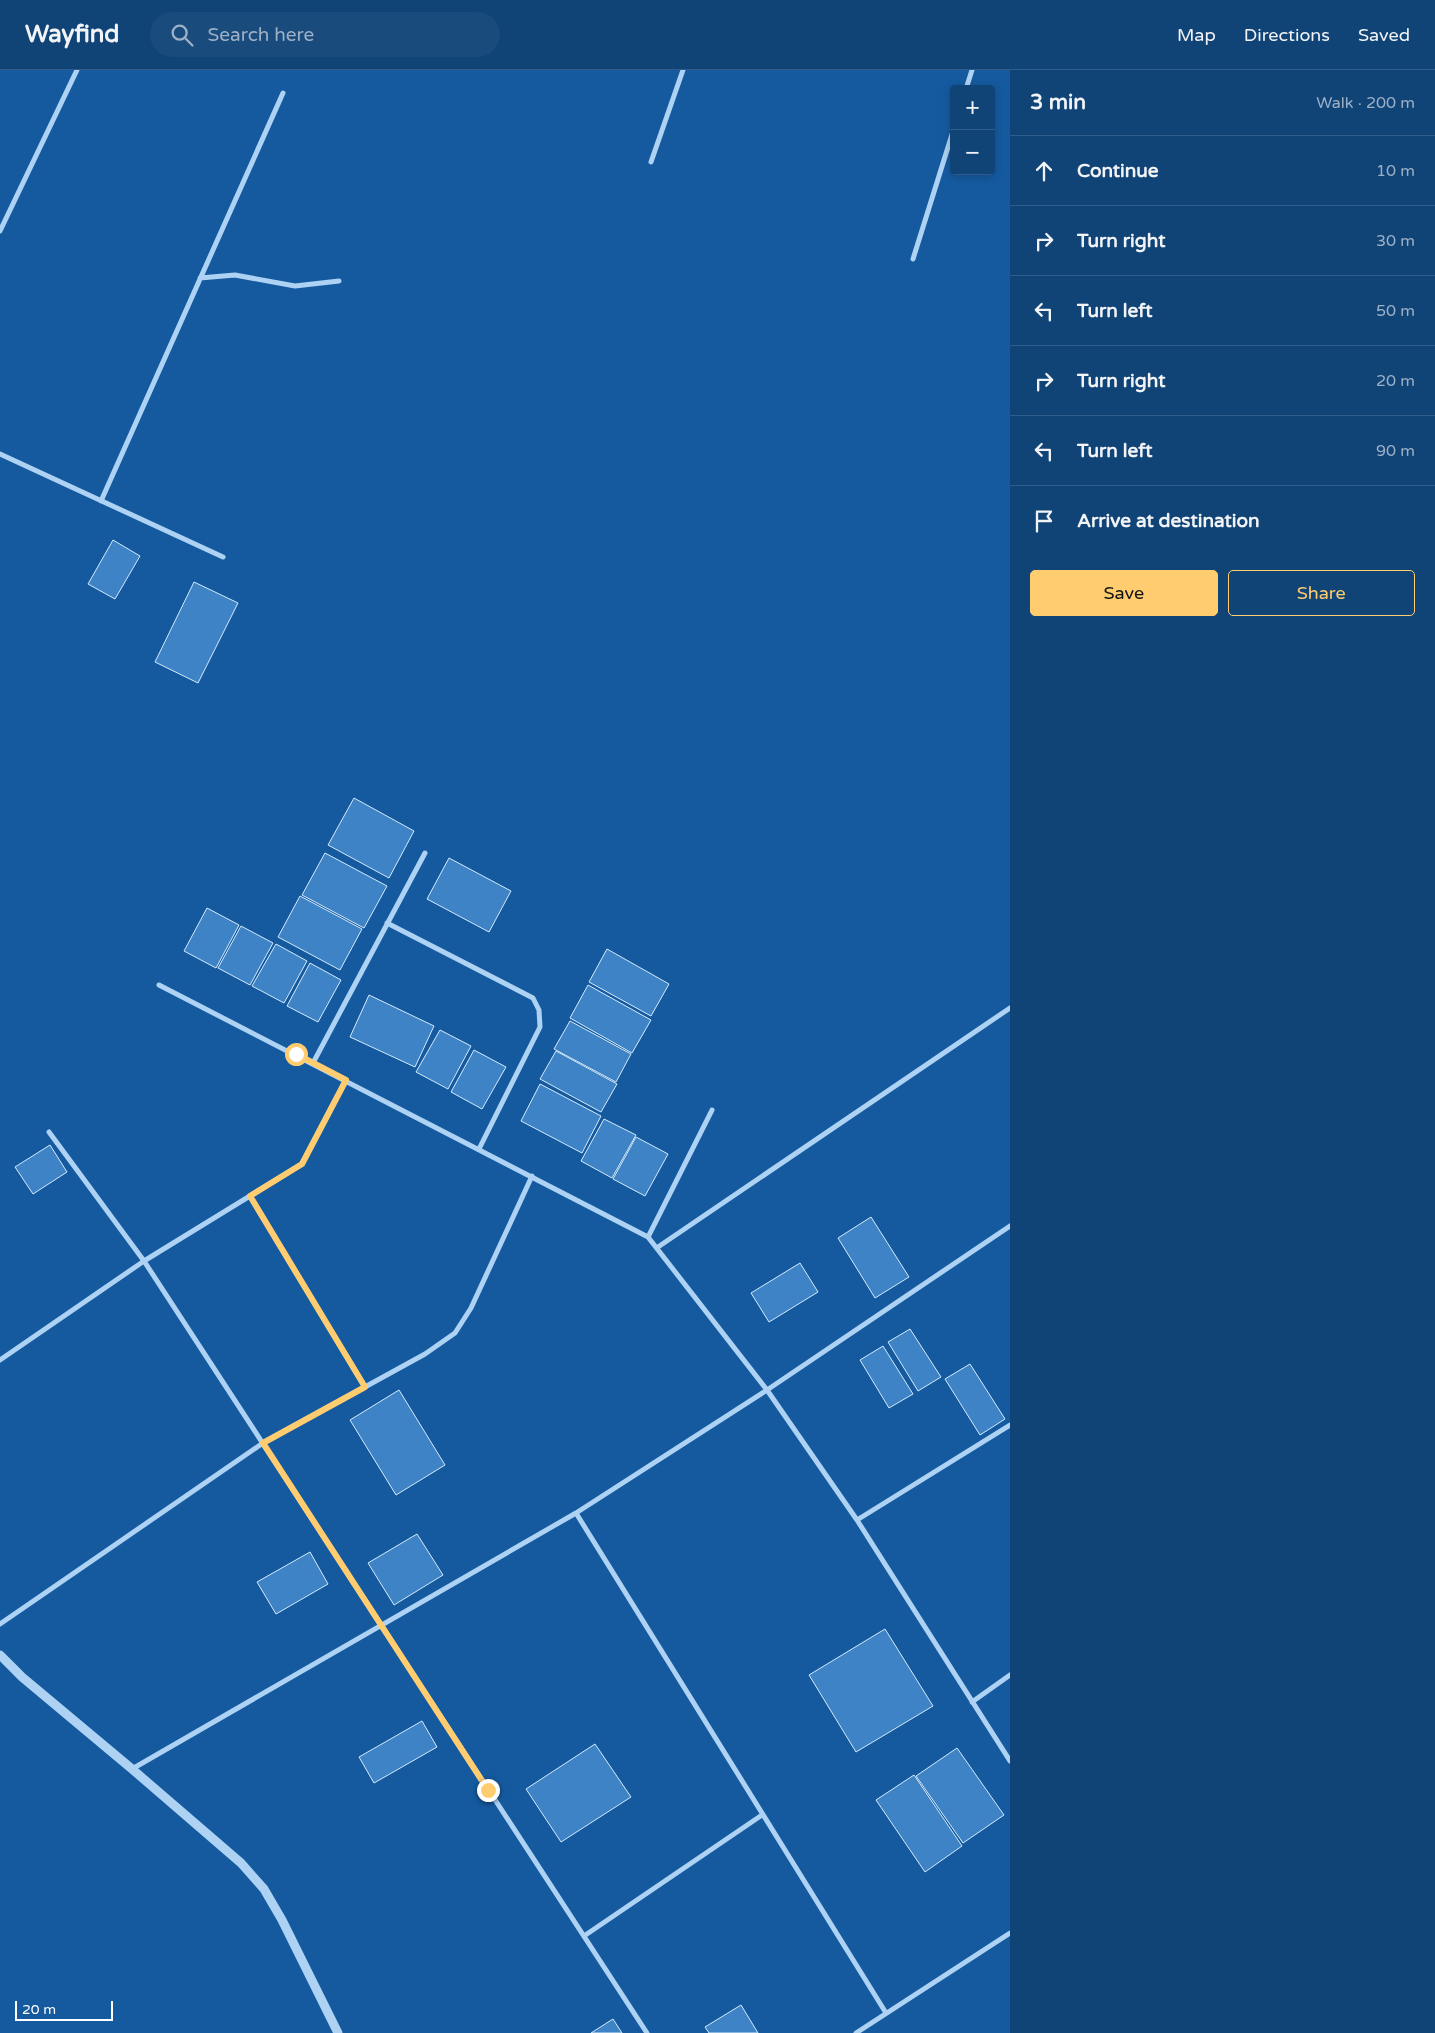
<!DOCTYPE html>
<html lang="en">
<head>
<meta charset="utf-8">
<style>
	:root { --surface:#104477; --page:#194b7c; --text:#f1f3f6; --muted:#9cb0c6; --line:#305c89; --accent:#ffcc70 }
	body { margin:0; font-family:"Varela Round",sans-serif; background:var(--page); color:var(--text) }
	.controls { position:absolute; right:15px; top:15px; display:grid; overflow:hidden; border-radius:5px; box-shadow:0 2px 8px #0003 }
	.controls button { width:45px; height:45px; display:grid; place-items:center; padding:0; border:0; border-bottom:1px solid var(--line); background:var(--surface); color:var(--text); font:25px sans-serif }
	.scale { position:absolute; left:15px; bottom:12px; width:98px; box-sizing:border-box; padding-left:5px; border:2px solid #fff; border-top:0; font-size:14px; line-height:18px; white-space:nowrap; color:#fff; -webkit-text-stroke:4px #155a9f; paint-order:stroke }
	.stop { position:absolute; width:15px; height:15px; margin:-11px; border:4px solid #ffcc70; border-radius:50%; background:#fff }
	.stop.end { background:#ffcc70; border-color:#fff; box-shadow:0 1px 5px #0008 }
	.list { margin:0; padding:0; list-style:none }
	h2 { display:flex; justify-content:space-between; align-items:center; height:65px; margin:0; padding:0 20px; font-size:21px }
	h2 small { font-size:16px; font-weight:400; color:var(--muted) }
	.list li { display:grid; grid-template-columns:32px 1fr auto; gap:15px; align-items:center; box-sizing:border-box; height:70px; padding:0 20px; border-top:1px solid var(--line) }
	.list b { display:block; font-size:19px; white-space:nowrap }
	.list em { font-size:16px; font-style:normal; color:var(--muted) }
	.actions { display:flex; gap:10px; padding:15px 20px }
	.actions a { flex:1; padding:11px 0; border:1px solid var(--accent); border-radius:5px; text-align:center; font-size:18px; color:var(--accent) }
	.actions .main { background:var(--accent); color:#111 }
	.icon { flex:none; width:28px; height:28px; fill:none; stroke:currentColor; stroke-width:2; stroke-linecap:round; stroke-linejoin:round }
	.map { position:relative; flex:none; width:1010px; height:1963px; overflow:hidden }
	header { display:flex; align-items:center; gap:30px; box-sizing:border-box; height:70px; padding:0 25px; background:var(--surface); border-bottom:1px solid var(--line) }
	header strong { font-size:24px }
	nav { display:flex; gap:28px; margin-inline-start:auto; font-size:18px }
	.search { width:350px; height:45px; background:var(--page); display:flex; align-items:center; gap:12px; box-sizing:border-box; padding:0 18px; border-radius:28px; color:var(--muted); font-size:19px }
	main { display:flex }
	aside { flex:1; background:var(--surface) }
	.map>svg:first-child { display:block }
	.building { fill:#3d83c5; stroke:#d5eafd }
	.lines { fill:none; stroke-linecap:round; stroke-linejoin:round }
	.minor { stroke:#add2f4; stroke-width:5 }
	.tertiary { stroke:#add2f4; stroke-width:9 }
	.route { stroke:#ffcc70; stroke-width:6 }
</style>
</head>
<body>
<header>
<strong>Wayfind</strong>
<div class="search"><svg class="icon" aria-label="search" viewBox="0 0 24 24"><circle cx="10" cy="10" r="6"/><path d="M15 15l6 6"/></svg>Search here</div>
<nav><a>Map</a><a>Directions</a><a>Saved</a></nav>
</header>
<main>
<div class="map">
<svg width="1010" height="1963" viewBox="0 0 1010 1963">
	<rect width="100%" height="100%" fill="#155a9f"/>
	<path class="building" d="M113,470L140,486L115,529L88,514Z
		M194,512L238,533L198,613L155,592Z
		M354,728L414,761L389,808L328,775Z
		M325,783L387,816L364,858L302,825Z
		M449,788L511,821L489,862L427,829Z
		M300,826L362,859L340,900L278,867Z
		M207,838L239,855L216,898L184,881Z
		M241,856L273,873L250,915L218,898Z
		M276,874L307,891L284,933L252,916Z
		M607,879L669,914L651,946L589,912Z
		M310,893L341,910L318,952L287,936Z
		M588,915L651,950L632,983L570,948Z
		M369,925L434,956L415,997L350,967Z
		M570,951L631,984L616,1012L554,979Z
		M440,960L471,976L448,1019L416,1002Z
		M474,980L506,997L482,1039L451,1022Z
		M556,981L617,1014L601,1042L540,1009Z
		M540,1014L601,1046L582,1083L521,1051Z
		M604,1049L636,1065L612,1108L581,1091Z
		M636,1067L668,1084L645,1126L613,1109Z
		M50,1075L67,1102L33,1124L15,1097Z
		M871,1147L909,1207L875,1228L838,1168Z
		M800,1193L818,1222L769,1252L751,1223Z
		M910,1259L941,1307L918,1321L888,1272Z
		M883,1276L913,1324L889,1338L860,1290Z
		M970,1294L1005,1349L980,1365L945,1309Z
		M399,1320L445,1395L396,1425L350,1350Z
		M417,1464L443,1505L394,1535L368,1493Z
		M310,1482L328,1514L276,1544L257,1512Z
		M885,1559L933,1636L856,1682L809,1605Z
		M422,1651L437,1677L374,1713L359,1687Z
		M595,1674L631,1727L561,1772L526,1719Z
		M957,1678L1004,1745L963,1773L916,1706Z
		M914,1705L962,1776L925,1802L876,1730Z
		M741,1935L758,1963H709L705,1957Z
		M613,1949L622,1963H591Z"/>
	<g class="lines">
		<path class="minor" d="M966,19L972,0
			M651,92L683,0
			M0,161L77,0
			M913,189L954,58
			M200,208L235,205L295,216L339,211
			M0,384L223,487
			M101,431L283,23
			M387,853L533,928L539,940L540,957L479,1079
			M159,915L648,1167L767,1320L857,1450L1010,1691
			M313,993L425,783
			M49,1062L144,1191L647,1963
			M250,1126L365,1317
			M648,1167L712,1040
			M658,1177L1010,938
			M0,1290L144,1191L302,1094L346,1010
			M576,1443L886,1943
			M857,1450L1010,1355
			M0,1554L263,1373L425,1284L455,1263L471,1238L532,1106
			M972,1632L1010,1605
			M132,1699L576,1443L767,1320L1010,1156
			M584,1866L762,1745
			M856,1963L1010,1863"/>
		<path class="tertiary" d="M0,1585L22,1607L132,1699L241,1793L264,1819L282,1850L338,1963"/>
	</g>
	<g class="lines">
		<path class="route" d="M296,984L346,1010L302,1094L250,1126L365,1317L263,1373L488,1720"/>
	</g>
</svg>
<div class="controls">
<button>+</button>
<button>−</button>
</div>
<div class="scale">20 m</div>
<div class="stop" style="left:296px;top:984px"></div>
<div class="stop end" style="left:488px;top:1720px"></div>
</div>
<aside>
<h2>3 min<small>Walk · 200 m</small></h2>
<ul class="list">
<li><svg class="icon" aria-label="ahead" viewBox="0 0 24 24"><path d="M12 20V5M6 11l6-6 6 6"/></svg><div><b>Continue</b></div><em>10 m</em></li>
<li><svg class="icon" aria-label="right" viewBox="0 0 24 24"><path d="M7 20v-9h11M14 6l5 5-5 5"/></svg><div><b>Turn right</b></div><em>30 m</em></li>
<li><svg class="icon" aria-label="left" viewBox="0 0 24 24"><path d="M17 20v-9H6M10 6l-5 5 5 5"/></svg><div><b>Turn left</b></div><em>50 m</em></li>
<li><svg class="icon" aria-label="right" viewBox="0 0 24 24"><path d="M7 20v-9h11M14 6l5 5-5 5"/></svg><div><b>Turn right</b></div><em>20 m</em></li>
<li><svg class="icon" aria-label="left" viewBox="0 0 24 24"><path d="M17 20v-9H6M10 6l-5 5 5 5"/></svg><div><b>Turn left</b></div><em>90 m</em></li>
<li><svg class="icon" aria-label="arrive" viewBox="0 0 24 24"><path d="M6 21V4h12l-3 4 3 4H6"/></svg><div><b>Arrive at destination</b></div></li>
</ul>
<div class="actions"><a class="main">Save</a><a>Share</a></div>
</aside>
</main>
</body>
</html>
